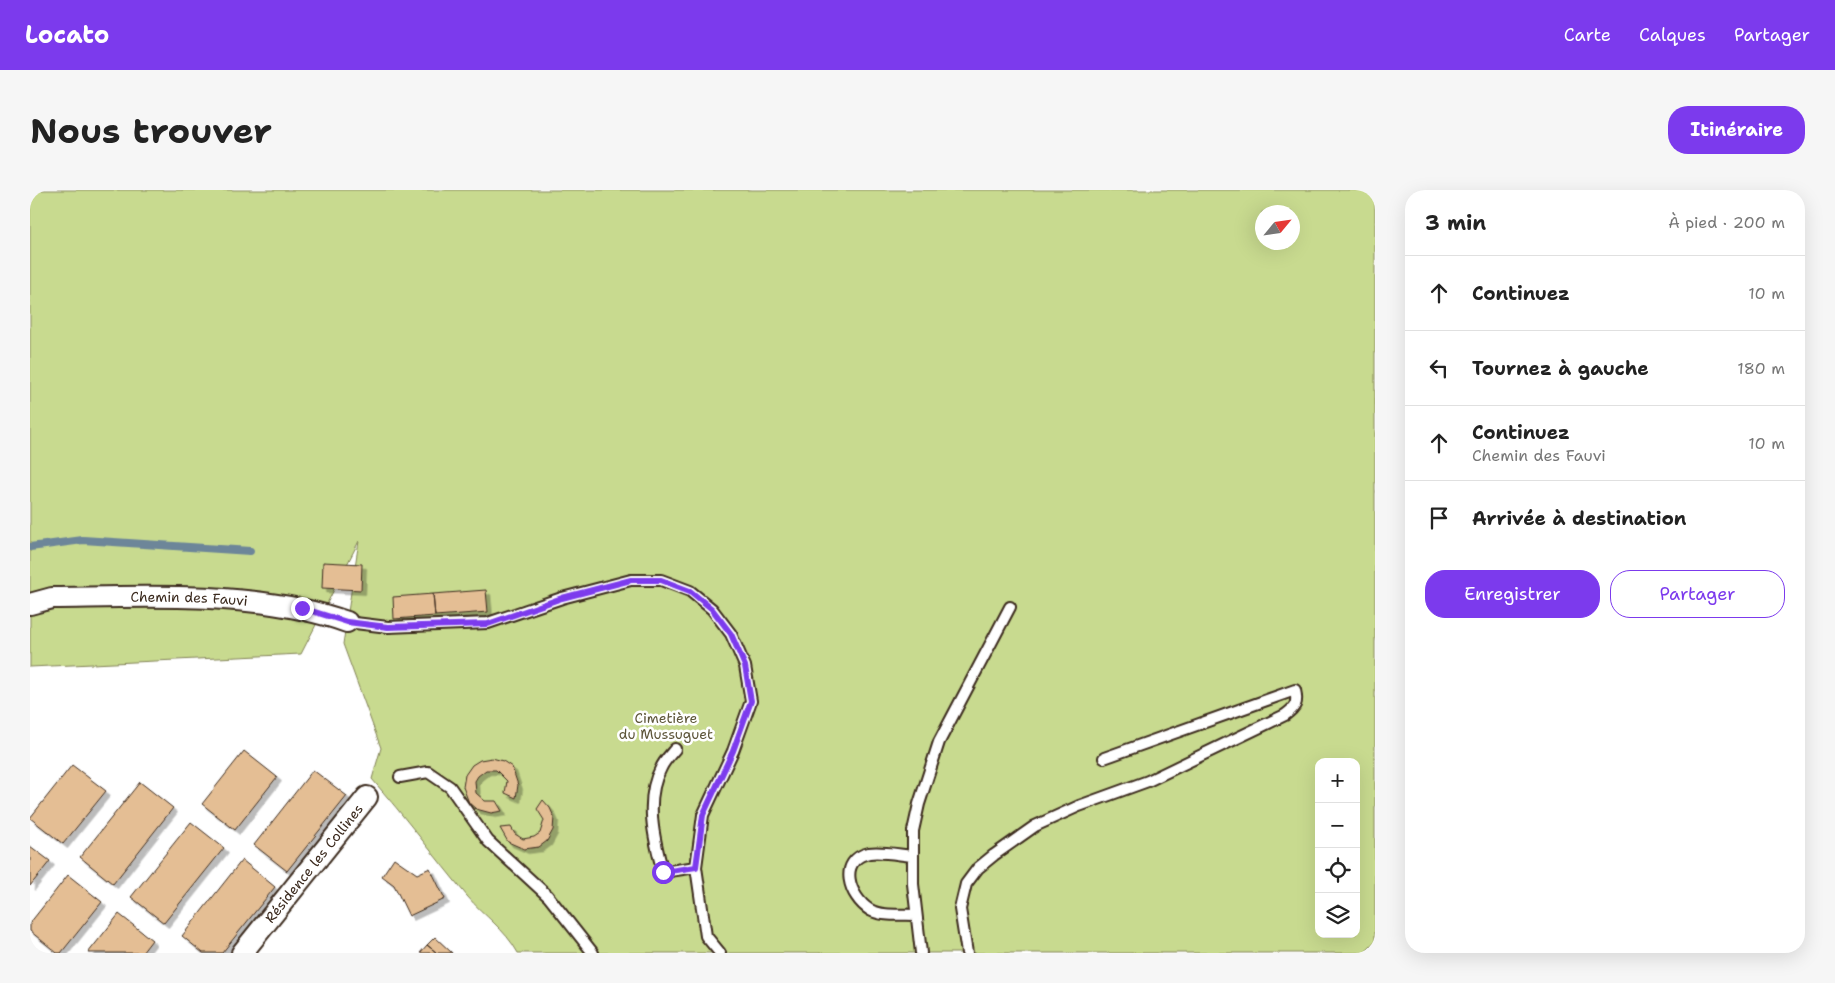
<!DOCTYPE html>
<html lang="fr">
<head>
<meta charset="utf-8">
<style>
	:root { --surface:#fff; --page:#f6f6f6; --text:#222; --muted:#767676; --line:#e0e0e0; --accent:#7c3aed }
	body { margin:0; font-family:"Shantell Sans",sans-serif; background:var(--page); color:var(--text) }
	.controls { position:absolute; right:15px; bottom:15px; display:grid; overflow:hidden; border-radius:10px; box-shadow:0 5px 20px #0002 }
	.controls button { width:45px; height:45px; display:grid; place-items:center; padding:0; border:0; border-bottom:1px solid var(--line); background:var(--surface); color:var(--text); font:25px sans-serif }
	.compass { position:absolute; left:1225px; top:15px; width:45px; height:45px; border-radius:50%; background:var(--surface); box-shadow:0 5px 20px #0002; rotate:61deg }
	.stop { position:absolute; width:15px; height:15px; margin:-11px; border:4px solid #7c3aed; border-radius:50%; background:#fff }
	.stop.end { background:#7c3aed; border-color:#fff; box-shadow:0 1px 5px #0008 }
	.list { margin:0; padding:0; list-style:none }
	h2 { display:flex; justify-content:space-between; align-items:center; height:65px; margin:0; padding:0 20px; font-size:21px }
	h2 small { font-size:16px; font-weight:400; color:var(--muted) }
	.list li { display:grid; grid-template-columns:32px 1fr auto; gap:15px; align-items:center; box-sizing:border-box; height:75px; padding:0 20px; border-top:1px solid var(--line) }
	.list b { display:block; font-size:19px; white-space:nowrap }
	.list p { margin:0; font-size:16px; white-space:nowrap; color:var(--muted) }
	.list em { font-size:16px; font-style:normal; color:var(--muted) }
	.actions { display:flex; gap:10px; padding:15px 20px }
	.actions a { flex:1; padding:11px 0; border:1px solid var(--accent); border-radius:20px; text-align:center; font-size:18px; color:var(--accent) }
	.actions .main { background:var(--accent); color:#fff }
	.icon { flex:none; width:28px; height:28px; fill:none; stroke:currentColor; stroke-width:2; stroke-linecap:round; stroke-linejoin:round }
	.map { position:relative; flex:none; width:1345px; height:763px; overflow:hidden; border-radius:20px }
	header { display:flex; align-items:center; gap:30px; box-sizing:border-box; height:70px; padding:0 25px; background:var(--accent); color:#fff }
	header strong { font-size:24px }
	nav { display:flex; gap:28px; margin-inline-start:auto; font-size:18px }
	.intro { display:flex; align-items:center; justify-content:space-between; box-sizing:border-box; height:120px; padding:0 30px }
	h1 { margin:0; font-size:35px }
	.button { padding:12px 22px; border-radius:20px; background:var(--accent); color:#fff; font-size:18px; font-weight:700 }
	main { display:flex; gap:30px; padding:0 30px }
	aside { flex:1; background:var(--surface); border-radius:20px; box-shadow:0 5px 20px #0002 }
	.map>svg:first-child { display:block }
	.green { fill:#c8da8f; stroke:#828256; fill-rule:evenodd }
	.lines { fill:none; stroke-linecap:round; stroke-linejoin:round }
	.stream { stroke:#6d8699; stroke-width:8 }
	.building { fill:#e4be94; stroke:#3b2a1e; filter:url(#shadow) }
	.service-casing { stroke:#3b2a1e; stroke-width:14 }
	.minor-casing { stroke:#3b2a1e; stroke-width:24 }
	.service { stroke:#fff; stroke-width:10 }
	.minor { stroke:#fff; stroke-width:20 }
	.route { stroke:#7c3aed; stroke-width:6 }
	.labels { text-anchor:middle; stroke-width:5; stroke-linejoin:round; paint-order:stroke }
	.street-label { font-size:14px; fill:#3b2a1e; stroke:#fff }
	.park-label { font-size:14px; fill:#5e563a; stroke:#fff }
</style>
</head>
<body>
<header>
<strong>Locato</strong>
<nav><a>Carte</a><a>Calques</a><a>Partager</a></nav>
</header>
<div class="intro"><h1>Nous trouver</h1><a class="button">Itinéraire</a></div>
<main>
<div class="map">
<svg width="1345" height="763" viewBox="0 0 1345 763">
	<defs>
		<filter id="shadow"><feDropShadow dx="4.5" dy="4.5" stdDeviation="0" flood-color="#0004"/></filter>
	</defs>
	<rect width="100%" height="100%" fill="#fff"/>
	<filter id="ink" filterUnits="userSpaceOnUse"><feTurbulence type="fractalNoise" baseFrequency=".02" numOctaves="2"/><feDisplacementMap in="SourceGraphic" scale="10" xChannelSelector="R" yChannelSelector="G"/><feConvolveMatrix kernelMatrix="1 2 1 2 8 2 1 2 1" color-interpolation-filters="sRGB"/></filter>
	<g filter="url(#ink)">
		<path class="green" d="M0,0H1345V752L1334,763H488C475,739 454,726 437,706C405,667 375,627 342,589L351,558L313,454L329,351L271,464L0,477ZM1232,22H1262V52H1232ZM1289,572H1326V744H1289Z"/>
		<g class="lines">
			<path class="stream" d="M0,357L53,350L220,361"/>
		</g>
		<path class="building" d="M293,372L332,374L331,400L292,398Z
			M456,400L458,422L405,426L403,404Z
			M403,404L405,426L364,429L363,407Z
			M214,561L247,587L205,640L172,614Z
			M462,568L473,571L482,577L488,595L486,608L475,603L477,591L466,580H456L448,586L445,591L446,603L455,611H466L472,621L461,623L446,619L439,613L433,597L435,585L442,575L450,570Z
			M42,575L76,601L33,654L0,628Z
			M283,580L317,606L257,681L224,655Z
			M110,592L143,618L83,694L50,667Z
			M513,610L520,618L524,627L523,640L517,651L509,657L494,659L478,652L470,638L481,637L485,644L493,649L504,647L510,643L514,630L507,619Z
			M161,632L194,658L134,733L101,707Z
			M0,656L20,671L0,696Z
			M364,668L387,684L400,678L415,709L379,726L364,695L352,686Z
			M212,670L245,697L192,763H173L152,746Z
			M38,685L72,712L31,763H27L0,741V733Z
			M89,724L122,750L112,763H58Z
			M405,747L422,763H407L397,755Z
			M397,755L406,762L407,763H390Z"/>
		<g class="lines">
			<g class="service-casing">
				<path id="service" d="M317,432L358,437L458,433L532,408L601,390H631L660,401L682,419L701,444L715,476L721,511L703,561L673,625L666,677L676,746L690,763
					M645,559C640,565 634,571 631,578C614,609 624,650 633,682L666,677
					M370,587L398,582L420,597L458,651L518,706L563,763
					M883,666C870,665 852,661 839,663C807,670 819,707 840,720C853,727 872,724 886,725
					M891,763L883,694V641L889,614L909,552L980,417
					M937,763L930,719L936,694L948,678L964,665L1005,636L1049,616L1118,591L1255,525C1266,517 1268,513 1265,500L1074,568"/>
			</g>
			<g class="minor-casing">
				<g id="minor">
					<path id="s1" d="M0,414L22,408C115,407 228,400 317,432"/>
					<path id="s2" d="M212,763L337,607"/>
				</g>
			</g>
			<use href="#service" class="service"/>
			<use href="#minor" class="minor"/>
		</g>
	</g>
	<g class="lines" filter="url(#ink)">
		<path class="route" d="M272,418L317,432L358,437L458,434L532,408L601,390H631L660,401L682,419L701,444L715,476L721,511L703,561L673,625L666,677L633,682"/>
	</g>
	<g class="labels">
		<g class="street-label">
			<text dy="5" stroke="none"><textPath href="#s1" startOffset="160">Chemin des Fauvi</textPath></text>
			<text dy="5" stroke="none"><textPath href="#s2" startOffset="115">Résidence les Collines</textPath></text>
		</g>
		<g class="park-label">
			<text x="636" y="533">Cimetière<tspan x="636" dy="16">du Mussuguet</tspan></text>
		</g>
	</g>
</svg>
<div class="controls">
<button>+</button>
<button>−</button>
<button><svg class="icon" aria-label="locate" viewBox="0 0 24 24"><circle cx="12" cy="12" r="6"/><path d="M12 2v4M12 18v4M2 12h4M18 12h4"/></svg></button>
<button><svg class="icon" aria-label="layers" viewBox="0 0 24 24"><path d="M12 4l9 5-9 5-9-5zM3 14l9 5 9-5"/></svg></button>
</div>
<svg class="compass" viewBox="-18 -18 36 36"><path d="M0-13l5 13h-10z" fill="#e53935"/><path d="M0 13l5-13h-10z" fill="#767676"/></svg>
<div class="stop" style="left:633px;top:682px"></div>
<div class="stop end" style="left:272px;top:418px"></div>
</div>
<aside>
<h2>3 min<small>À pied · 200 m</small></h2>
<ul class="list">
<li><svg class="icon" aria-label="ahead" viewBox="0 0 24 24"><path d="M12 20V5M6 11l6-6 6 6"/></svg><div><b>Continuez</b></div><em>10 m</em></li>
<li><svg class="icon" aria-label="left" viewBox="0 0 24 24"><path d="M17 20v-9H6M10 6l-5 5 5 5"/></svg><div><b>Tournez à gauche</b></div><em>180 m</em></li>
<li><svg class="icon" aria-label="ahead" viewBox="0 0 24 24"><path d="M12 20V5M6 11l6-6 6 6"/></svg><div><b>Continuez</b><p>Chemin des Fauvi</p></div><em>10 m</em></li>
<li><svg class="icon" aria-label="arrive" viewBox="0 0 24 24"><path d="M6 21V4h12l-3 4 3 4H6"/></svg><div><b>Arrivée à destination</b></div></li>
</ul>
<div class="actions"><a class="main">Enregistrer</a><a>Partager</a></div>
</aside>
</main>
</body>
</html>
